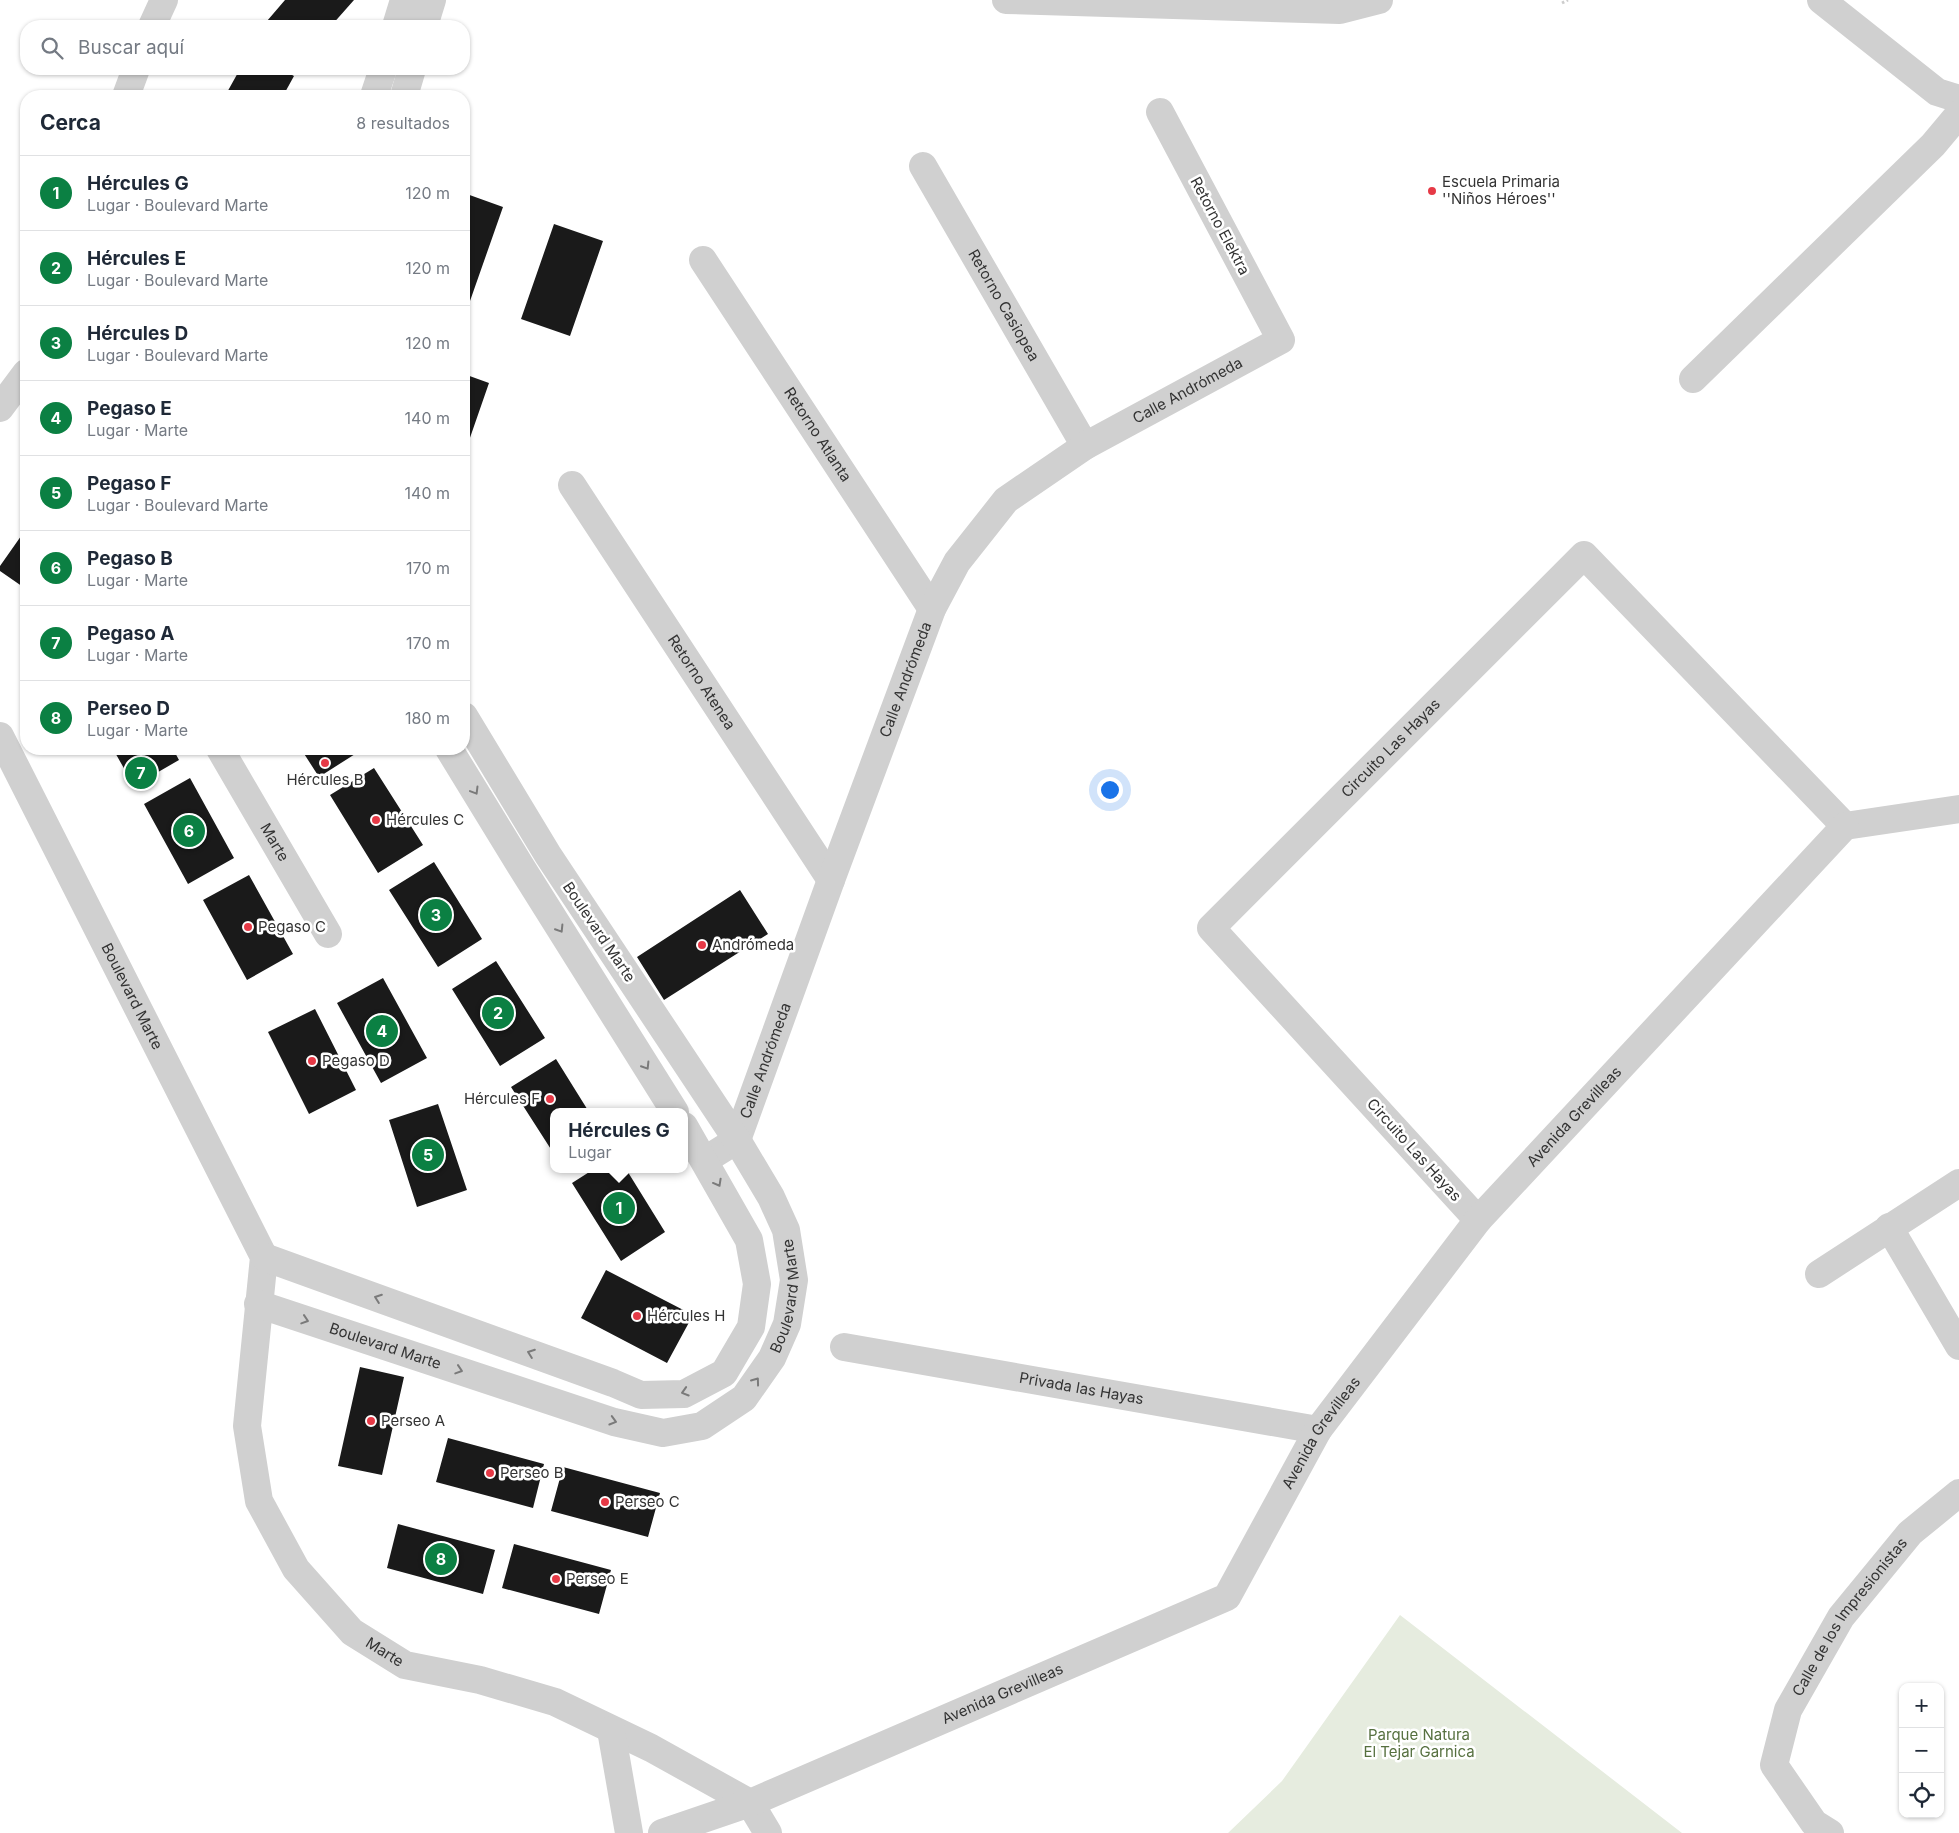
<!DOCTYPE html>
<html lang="es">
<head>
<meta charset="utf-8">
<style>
	:root { --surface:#fff; --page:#f2f2f3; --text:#1f2937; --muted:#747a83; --line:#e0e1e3; --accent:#0b8043 }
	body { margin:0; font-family:Inter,sans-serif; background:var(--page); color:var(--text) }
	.controls { position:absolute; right:15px; bottom:15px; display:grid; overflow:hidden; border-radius:10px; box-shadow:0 1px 4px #0004 }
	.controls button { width:45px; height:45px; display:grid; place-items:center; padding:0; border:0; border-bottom:1px solid var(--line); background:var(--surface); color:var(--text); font:25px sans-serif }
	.you { position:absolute; left:1109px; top:789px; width:18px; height:18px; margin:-12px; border:4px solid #fff; border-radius:50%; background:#1a73e8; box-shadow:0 0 0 8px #1a73e833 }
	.badge { display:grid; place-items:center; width:32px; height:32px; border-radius:50%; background:var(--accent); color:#fff; font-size:16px; font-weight:700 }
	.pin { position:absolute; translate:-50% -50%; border:2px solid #fff; box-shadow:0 1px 5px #0006 }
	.popup { position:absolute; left:550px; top:1108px; width:138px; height:65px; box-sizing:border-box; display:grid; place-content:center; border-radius:10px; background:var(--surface); filter:drop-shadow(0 1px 4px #0005); font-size:16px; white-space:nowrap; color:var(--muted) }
	.popup b { font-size:19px; color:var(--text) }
	.popup::after { content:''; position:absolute; left:50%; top:100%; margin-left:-10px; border:10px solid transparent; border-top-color:var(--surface) }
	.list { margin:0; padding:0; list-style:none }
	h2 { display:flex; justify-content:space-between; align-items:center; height:65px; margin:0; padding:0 20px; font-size:21px }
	h2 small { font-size:16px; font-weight:400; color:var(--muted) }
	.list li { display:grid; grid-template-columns:32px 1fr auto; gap:15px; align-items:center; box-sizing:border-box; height:75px; padding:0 20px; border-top:1px solid var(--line) }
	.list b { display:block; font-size:19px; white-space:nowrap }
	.list p { margin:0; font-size:16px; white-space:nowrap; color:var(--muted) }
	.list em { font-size:16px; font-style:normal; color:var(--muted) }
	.icon { flex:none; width:28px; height:28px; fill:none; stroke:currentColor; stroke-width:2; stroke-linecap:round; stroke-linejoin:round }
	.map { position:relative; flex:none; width:1959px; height:1833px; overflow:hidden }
	.search { position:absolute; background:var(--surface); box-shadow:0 1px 4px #0004; left:20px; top:20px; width:450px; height:55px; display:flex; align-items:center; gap:12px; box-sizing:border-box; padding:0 18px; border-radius:20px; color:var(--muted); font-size:19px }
	.panel { position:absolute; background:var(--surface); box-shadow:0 1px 4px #0004; left:20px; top:90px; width:450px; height:665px; border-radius:20px }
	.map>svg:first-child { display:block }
	.green { fill:#e6ecdf }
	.building { fill:#1a1a1a }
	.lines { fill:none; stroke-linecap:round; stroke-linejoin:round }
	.path { stroke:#cdcdcd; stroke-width:3; stroke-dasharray:2.5 2.5; stroke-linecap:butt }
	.minor { stroke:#d0d0d0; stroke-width:28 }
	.oneway { stroke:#7a7a7a }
	.poi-dot { fill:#e63946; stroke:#fff; stroke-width:2 }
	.labels { text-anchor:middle; stroke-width:5; stroke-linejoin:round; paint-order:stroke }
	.poi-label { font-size:15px; fill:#333; stroke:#fff; text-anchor:start }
	.street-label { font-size:15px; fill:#333; stroke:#fff }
	.park-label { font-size:15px; fill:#56703f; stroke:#fff }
</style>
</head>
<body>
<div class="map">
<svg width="1959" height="1833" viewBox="0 0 1959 1833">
	<rect width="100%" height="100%" fill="#fff"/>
	<path class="green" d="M1400,1615L1682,1833H1228L1282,1781Z"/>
	<path class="building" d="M285,0H354L331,26H273L267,21Z
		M240,69H281L294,76L283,96H225Z
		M464,193L503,207L470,301L464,299Z
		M554,224L603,241L570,336L521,319Z
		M464,374L489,383L464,455Z
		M26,529V589L0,571V566Z
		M113,749H173L179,760L134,786Z
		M301,749H363L319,777Z
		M374,768L423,845L378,873L330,795Z
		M190,778L234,858L188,884L144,804Z
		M434,862L482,939L438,967L389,890Z
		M249,875L293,954L247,980L203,900Z
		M740,890L768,934L664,1000L637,957Z
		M496,961L545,1038L500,1066L452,989Z
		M383,978L427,1058L381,1083L337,1003Z
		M315,1009L356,1090L309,1114L268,1032Z
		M556,1059L589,1112H554V1154L511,1087Z
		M438,1104L467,1190L417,1207L389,1120Z
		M594,1169H626L665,1232L621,1261L572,1183Z
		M606,1270L693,1315L667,1363L581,1318Z
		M360,1367L404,1377L382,1475L338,1466Z
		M448,1438L544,1464L533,1508L436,1482Z
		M563,1467L660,1493L648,1537L551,1511Z
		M398,1524L495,1550L483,1594L387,1568Z
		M514,1544L611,1570L599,1614L502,1588Z"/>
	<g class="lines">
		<path class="path" d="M1562,3L1568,0"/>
		<g class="minor">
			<path d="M1006,0L1340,10L1379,0"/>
			<path d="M1821,0L1937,92L1959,99"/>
			<path d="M152,26L164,0"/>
			<path d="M396,26L404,0"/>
			<path d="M424,26L432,0"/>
			<path d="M126,96L136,69"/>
			<path d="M374,96L383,69"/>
			<path d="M404,96L412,69"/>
			<path id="s1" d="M923,166L1085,446"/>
			<path id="s2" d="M703,260L932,609"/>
			<path d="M1693,379L1933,145L1959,114"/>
			<path d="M0,408L26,373"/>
			<path id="s3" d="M572,485L831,880"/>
			<path id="s4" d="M0,736L264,1257L247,1426L259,1501L296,1569L352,1632L405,1665L480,1680L555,1702L651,1748L750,1803L768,1833"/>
			<path id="s5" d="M220,749L328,934"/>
			<path d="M449,749L520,865L675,1112"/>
			<path d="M1845,826L1959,809"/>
			<path id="s6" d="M705,1160L737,1140L831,880L932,609L957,562L1006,500L1085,446L1281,340L1160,112"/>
			<path id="s7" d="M1478,1220L1211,928L1584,555L1845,826"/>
			<path d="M1889,1227L1959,1346"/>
			<path d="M264,1257L613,1383L641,1395L684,1394L724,1373L751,1327L757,1284L749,1240L684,1126"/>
			<path d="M1819,1274L1959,1183"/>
			<path id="s8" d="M258,1304L614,1422L663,1433L702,1426L744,1398L772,1358L787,1324L794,1280L786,1230L771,1197L737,1140L548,855L464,716"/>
			<path id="s9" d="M844,1347L1318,1430"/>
			<path d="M611,1730L629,1833"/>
			<path id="s10" d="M662,1833L750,1803L1227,1597L1318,1430L1478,1220L1845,826"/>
			<path id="s11" d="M1830,1833L1814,1823L1774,1765L1788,1710L1841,1617L1910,1533L1959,1493"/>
		</g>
	</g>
	<defs><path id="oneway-chevron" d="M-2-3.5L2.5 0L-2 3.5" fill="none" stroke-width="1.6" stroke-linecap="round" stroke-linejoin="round" transform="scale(1.25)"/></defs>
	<g class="oneway">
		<use href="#oneway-chevron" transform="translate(475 791) rotate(59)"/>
		<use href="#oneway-chevron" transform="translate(560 929) rotate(58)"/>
		<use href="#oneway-chevron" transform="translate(646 1066) rotate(58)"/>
		<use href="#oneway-chevron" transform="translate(718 1183) rotate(61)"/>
		<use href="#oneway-chevron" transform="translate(378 1298) rotate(-160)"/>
		<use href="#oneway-chevron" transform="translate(305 1320) rotate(18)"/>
		<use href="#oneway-chevron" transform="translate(531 1353) rotate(-160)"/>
		<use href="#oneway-chevron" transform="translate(459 1370) rotate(18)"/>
		<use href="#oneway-chevron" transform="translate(756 1381) rotate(-54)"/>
		<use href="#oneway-chevron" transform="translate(685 1392) rotate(163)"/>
		<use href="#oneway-chevron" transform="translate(613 1421) rotate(16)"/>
	</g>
	<g class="poi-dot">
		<circle cx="1432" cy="191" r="5"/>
		<circle cx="325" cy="763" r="5"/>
		<circle cx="376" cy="820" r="5"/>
		<circle cx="248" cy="927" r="5"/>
		<circle cx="702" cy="945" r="5"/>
		<circle cx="312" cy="1061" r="5"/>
		<circle cx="550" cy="1099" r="5"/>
		<circle cx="637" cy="1316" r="5"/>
		<circle cx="371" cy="1421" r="5"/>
		<circle cx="490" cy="1473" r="5"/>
		<circle cx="605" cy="1502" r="5"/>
		<circle cx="556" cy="1579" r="5"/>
	</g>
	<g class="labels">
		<g class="poi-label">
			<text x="1442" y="187">Escuela Primaria<tspan x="1442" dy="17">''Niños Héroes''</tspan></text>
			<text x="325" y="785" text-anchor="middle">Hércules B</text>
			<text x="386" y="825">Hércules C</text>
			<text x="258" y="932">Pegaso C</text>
			<text x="712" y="950">Andrómeda</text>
			<text x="322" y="1066">Pegaso D</text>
			<text x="540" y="1104" text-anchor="end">Hércules F</text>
			<text x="647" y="1321">Hércules H</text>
			<text x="381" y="1426">Perseo A</text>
			<text x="500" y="1478">Perseo B</text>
			<text x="615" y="1507">Perseo C</text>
			<text x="566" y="1584">Perseo E</text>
		</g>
		<g class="street-label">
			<text transform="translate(1220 226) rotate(62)" y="5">Retorno Elektra</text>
			<text dy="5" stroke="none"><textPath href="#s1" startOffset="161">Retorno Casiopea</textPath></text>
			<text dy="5" stroke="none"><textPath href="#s6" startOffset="948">Calle Andrómeda</textPath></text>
			<text dy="5" stroke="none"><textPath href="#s2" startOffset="209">Retorno Atlanta</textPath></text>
			<text dy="5" stroke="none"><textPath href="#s6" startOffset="528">Calle Andrómeda</textPath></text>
			<text dy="5" stroke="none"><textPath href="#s3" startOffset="236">Retorno Atenea</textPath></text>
			<text dy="5" stroke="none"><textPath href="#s7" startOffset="650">Circuito Las Hayas</textPath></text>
			<text dy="5" stroke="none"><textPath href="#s5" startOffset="108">Marte</textPath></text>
			<text transform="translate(599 932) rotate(56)" y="5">Boulevard Marte</text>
			<text dy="5" stroke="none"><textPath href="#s4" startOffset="292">Boulevard Marte</textPath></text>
			<text dy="5" stroke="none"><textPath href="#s6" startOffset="122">Calle Andrómeda</textPath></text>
			<text dy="5" stroke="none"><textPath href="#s10" startOffset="1208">Avenida Grevilleas</textPath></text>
			<text transform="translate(1414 1150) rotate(48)" y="5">Circuito Las Hayas</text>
			<text dy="5" stroke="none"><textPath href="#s8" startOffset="629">Boulevard Marte</textPath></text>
			<text dy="5" stroke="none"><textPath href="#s8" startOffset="134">Boulevard Marte</textPath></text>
			<text dy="5" stroke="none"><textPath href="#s9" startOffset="241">Privada las Hayas</textPath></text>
			<text dy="5" stroke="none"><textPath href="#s10" startOffset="802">Avenida Grevilleas</textPath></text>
			<text dy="5" stroke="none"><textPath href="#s11" startOffset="258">Calle de los Impresionistas</textPath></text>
			<text dy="5" stroke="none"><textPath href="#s4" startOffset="1030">Marte</textPath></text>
			<text dy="5" stroke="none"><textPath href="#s10" startOffset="368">Avenida Grevilleas</textPath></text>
		</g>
		<g class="park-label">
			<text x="1419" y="1740">Parque Natura<tspan x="1419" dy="17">El Tejar Garnica</tspan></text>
		</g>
	</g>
</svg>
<div class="controls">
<button>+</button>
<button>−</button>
<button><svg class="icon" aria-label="locate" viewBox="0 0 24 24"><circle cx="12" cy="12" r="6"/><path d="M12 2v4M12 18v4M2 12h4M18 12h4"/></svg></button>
</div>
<div class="you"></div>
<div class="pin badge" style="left:619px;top:1208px">1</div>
<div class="popup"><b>Hércules G</b>Lugar</div>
<div class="pin badge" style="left:498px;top:1013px">2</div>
<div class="pin badge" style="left:436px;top:915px">3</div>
<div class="pin badge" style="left:382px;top:1031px">4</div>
<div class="pin badge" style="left:428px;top:1155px">5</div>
<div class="pin badge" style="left:189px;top:831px">6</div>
<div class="pin badge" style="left:141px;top:773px">7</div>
<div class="pin badge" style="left:441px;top:1559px">8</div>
<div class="search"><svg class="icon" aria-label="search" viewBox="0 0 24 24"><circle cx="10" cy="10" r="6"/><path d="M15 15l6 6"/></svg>Buscar aquí</div>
<section class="panel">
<h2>Cerca<small>8 resultados</small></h2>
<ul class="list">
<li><span class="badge">1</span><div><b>Hércules G</b><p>Lugar · Boulevard Marte</p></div><em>120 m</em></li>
<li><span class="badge">2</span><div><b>Hércules E</b><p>Lugar · Boulevard Marte</p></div><em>120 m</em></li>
<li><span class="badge">3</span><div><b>Hércules D</b><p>Lugar · Boulevard Marte</p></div><em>120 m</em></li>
<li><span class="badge">4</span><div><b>Pegaso E</b><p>Lugar · Marte</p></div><em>140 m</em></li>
<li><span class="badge">5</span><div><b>Pegaso F</b><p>Lugar · Boulevard Marte</p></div><em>140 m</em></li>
<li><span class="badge">6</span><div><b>Pegaso B</b><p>Lugar · Marte</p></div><em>170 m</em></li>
<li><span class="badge">7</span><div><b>Pegaso A</b><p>Lugar · Marte</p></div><em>170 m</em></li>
<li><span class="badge">8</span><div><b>Perseo D</b><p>Lugar · Marte</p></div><em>180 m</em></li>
</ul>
</section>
</div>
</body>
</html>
